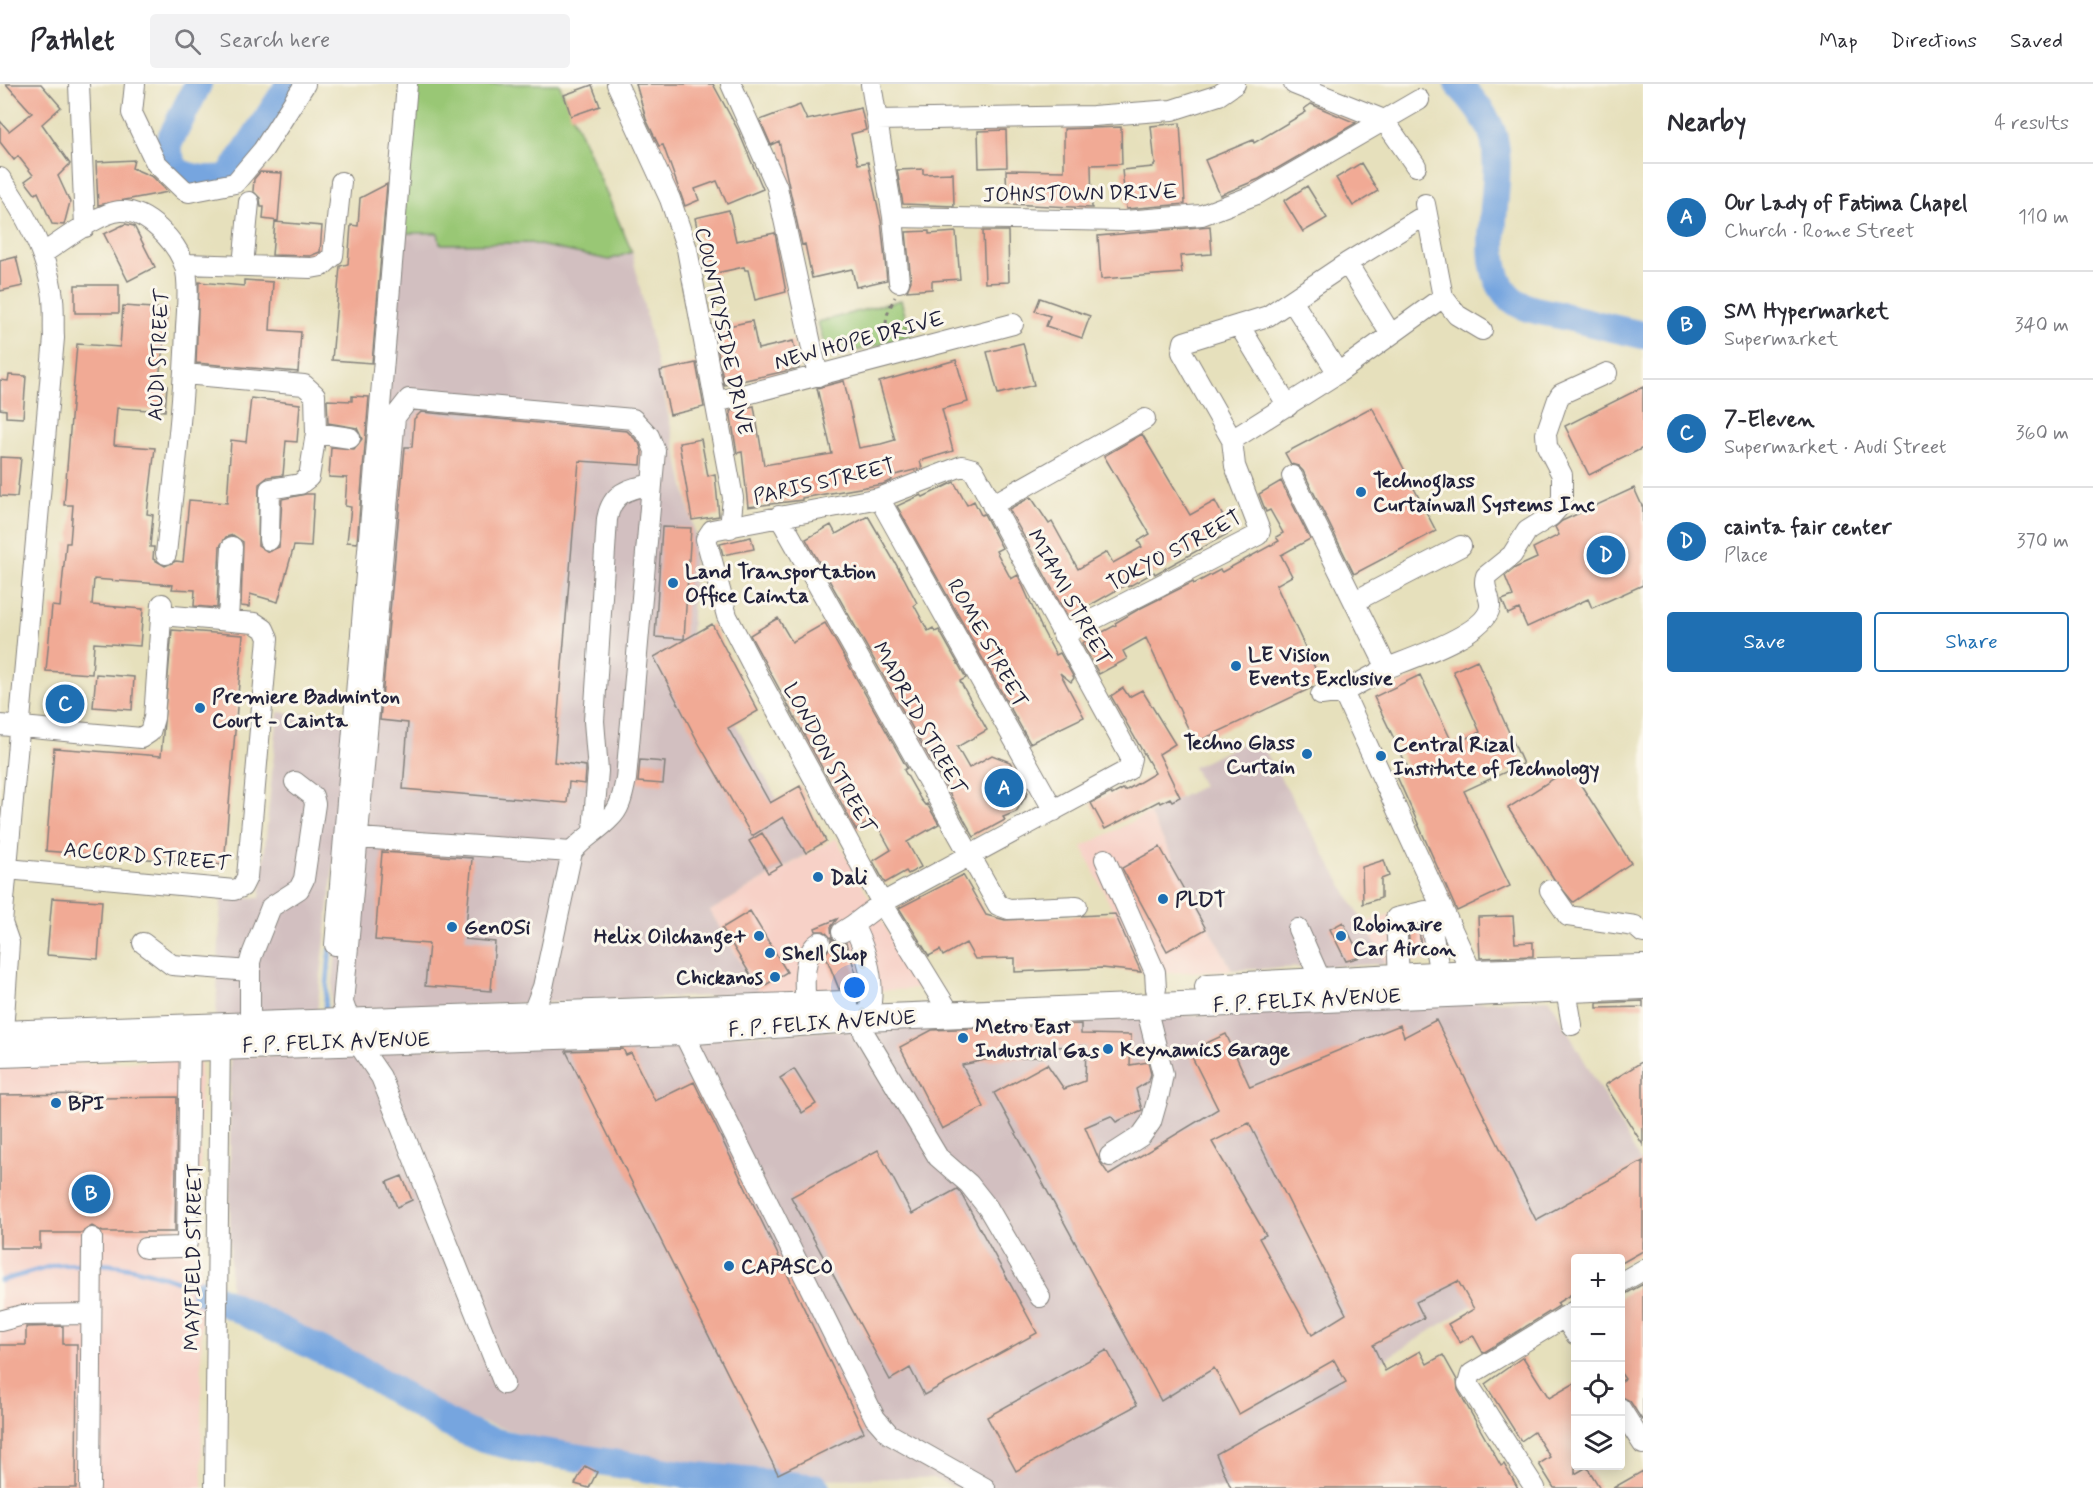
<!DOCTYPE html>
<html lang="en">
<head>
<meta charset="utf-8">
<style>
	:root { --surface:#fff; --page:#f2f2f3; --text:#2b2b33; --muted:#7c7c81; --line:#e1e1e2; --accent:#1f6fb2 }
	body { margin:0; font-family:Mynerve,sans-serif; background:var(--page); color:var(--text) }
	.controls { position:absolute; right:18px; bottom:18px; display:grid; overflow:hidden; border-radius:6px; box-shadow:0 3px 15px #0003 }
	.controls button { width:54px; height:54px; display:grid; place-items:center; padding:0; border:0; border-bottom:2px solid var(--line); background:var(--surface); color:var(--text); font:30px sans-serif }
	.you { position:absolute; left:855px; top:904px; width:21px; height:21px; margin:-15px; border:4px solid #fff; border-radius:50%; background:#1a73e8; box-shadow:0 0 0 9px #1a73e833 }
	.badge { display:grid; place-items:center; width:39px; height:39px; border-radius:50%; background:var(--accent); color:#fff; font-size:20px; font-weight:700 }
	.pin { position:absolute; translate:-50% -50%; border:3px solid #fff; box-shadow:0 2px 6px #0006 }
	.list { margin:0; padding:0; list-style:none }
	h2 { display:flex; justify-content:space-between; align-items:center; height:78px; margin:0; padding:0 24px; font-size:26px }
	h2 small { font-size:20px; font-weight:400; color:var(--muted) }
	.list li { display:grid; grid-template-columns:39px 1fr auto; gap:18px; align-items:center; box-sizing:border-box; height:108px; padding:0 24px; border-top:2px solid var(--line) }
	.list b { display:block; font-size:22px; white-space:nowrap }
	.list p { margin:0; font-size:20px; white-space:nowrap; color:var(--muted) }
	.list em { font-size:20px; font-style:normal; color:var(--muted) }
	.actions { display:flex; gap:12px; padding:18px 24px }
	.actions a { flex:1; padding:14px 0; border:2px solid var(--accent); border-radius:6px; text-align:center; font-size:21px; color:var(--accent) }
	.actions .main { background:var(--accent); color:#fff }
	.icon { flex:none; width:33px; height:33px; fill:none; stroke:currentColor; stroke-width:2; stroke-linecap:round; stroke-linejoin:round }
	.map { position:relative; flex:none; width:1643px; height:1404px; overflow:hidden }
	header { display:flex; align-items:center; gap:36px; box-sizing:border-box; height:84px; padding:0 30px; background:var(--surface); border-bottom:2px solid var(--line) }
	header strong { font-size:28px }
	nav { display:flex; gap:33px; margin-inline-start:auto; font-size:21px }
	.search { width:420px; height:54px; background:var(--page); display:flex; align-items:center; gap:15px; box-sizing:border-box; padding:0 21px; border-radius:6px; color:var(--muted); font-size:22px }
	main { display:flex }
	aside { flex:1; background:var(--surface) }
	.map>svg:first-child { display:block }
	.built { fill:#f7d1c7 }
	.industrial { fill:#d2bfc0 }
	.green { fill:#99c775; stroke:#5e7458; stroke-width:1.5 }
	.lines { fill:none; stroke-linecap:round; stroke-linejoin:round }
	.stream { stroke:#76a5df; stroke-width:4.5 }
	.river { stroke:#76a5df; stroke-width:28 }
	.building { fill:#f1aa95; fill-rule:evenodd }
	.minor-casing { stroke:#84817c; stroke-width:22 }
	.major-casing { stroke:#84817c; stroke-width:28 }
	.path { stroke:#84817c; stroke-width:3; stroke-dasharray:4.5 4.5; stroke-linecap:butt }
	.minor { stroke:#fff; stroke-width:20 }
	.major { stroke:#fff; stroke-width:26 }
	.poi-dot { fill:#1f6fb2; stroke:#fbf7ec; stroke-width:2 }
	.labels { text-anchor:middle; stroke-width:6; stroke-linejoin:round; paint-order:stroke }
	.street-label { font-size:21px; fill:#22223b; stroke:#fbf7ec }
	.poi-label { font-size:21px; font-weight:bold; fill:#22223b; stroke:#fbf7ec; text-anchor:start }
</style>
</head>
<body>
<header>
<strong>Pathlet</strong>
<div class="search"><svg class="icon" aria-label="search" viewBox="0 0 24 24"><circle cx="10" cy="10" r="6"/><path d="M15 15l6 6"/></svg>Search here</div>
<nav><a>Map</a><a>Directions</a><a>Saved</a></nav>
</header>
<main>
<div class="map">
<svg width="1643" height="1404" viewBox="0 0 1643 1404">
	<rect width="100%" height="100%" fill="#fbf7ec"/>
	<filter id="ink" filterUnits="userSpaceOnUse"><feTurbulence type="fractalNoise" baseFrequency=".0167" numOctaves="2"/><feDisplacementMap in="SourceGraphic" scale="12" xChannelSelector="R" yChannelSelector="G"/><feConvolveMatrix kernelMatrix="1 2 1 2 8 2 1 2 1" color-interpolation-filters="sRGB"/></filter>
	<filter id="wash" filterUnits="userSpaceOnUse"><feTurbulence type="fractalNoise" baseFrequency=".008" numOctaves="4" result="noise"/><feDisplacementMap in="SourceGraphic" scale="24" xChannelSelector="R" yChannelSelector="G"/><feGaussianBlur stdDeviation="1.35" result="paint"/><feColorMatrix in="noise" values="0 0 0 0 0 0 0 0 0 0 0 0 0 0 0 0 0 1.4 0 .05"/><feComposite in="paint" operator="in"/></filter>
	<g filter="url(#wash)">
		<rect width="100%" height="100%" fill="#e6e0bc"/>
		<path class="built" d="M1149,729L1232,886L1144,890L1082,763Z
			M836,754L920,905L760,910L710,827Z
			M1433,816L1455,874L1386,880L1364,839Z
			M200,975L202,1404H0V983Z"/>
		<path class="industrial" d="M402,149H438L440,160L530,159L608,176L632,168L695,451L691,558L807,770L710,827L760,910L330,927L360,634Z
			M278,628L350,633L317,928L216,933L221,812L260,814Z
			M1257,653L1364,839L1386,880L1232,886L1149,729L1203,702L1193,683Z
			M1550,915L1643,1082V1115L1379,1279L1462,1404H956L934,1394L766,1395L534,1353L446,1328L337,1258L230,1209V973Z"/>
		<path class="green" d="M412,0H559L632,168L609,176L530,159L440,160L438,149H402Z
			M901,216L911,253L828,274L818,238Z"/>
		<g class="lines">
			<path class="stream" d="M325,923L330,866
				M96,1180C126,1180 177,1194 204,1208
				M0,1197L56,1181L88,1180"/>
			<path class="river" d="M198,0L166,64L176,87C195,96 208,96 228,94L290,0
				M1458,0C1470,12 1486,32 1492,48C1510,98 1465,196 1523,222C1534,227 1547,228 1559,231C1587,238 1615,245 1643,251
				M204,1208L361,1286L447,1339L483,1355L530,1366L687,1391L816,1404"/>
		</g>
		<g id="blocks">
			<path class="building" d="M6,0H41L61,23L42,40L70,80L58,92L70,118L64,141L52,140L38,108L35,110L25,97L33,91L18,72L14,76L0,58V37L9,47L32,29Z
				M636,0H713L738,46L763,105L727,120L717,97L695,105L699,116L685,122L663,61L659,62L646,35Z
				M592,1L600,22L571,32L564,11Z
				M1311,20L1356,39L1259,95L1220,111L1205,76L1253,56L1254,59L1306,28L1304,25Z
				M800,21L807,36L861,24L866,46L851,50L858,80L868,78L881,137L887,196L856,203L852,185L812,194L805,160L802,161L779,57L771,61L760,36Z
				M1180,39L1185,120L1126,125L1122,86L1153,83L1155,80L1151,42Z
				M1121,43L1122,80L1091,81L1092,124L1007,120L1006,86L1064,87V45Z
				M1006,46L1007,83L979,84L978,47Z
				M134,76L132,84L153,93L168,108L98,121L96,78Z
				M1361,79L1378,107L1353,122L1336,94Z
				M923,85V90L953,89L954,122L903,120L897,86Z
				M260,88L282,89L278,137L263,135L264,123H261L260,114L253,107L254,95Z
				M387,100L372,279L332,276L340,182L348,180L351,141L358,142L360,114Z
				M1307,102L1327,134L1303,148L1284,117Z
				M729,126L736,157L775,149L786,208L755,216L748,186H745L744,183L707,191L695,134Z
				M275,138L322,142L320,168L310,172L272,171Z
				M125,140L134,142L155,183L128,197L104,150Z
				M1210,142L1212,170L1180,172L1182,189L1101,195L1098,152Z
				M929,147V150L956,148L960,195L932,197V205L907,207L911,197L906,148Z
				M983,147H1008L1009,198L985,199Z
				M16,173L23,202L0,207V177Z
				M244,196L273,198L270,246L301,248L298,288L196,279L199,198L244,202Z
				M75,201H119V229H75Z
				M1040,214L1090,232L1082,254L1046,242L1050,232L1035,227Z
				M123,222L168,225L158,302H167L165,327L117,324L114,361L155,364L147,430L153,431L150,463H154L153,475L165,482L176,477L183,478L189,416L227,419L231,356L246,358L251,314L300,320L297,358L286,357L283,391L268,393L259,400L258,461L268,468L279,463L282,415L306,410H314L311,463L294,462L278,518L250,510L249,523L241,522L243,458L233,451L226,453L220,462L217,524L194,522L195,506L172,505L173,501L94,495L92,521L143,525L140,562L94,559L92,590L46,587L52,522L60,523L66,459H70L73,421H64L77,260L120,263Z
				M752,237L758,265L793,257L799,284L724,301L714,245Z
				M1023,259L1034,301L998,310L987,268Z
				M956,276L968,318L942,325L953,367L920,377L922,384L891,392L892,396L883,400L802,414V416L748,423L742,368L737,369L730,327L754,322L764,381L832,370L817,304L844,297L859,364L881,360L895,356L879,298Z
				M696,279L704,323L670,331L660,287Z
				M9,291L26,292L23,334L6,333V326L0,325V296L8,297Z
				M1643,303V364L1589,391L1565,342Z
				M352,312L369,313L357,459L347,458L351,423L345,422L347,394L329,393L331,363L354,365L362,355L357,344L328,339L327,316L352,317Z
				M1372,323L1436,447L1354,490L1303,387L1298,382L1291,380L1285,369Z
				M421,328L627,347L639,359L642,367L641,381L579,377L554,678L586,682V687L585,700L569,698L567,719L403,705L408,639L380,636L405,363H412L414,335Z
				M1142,350L1190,431L1215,417L1231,448L1155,490L1154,488L1128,503L1127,500L1068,534L1009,425L1031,413L1049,440L1052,438L1078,485L1107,468L1113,479L1142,463L1138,457L1150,450L1104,372Z
				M701,355L708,392L715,390L719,432L692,436L679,359Z
				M0,373L21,374L17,413L0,412Z
				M1281,397L1310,455L1281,471L1292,492L1276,501L1322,599L1199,657H1194L1146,554L1123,567L1127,575L1099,590L1082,559L1116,541L1115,539L1139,525L1193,498L1194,500L1220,486L1222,488L1279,457L1276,453L1283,449L1270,426L1266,428L1259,410Z
				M954,398L967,421L974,417L981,431L984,430L1002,464L996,467L1011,495L1018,491L1043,547L1056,571L1060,569L1074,594L1071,598L1060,589L1084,633L1030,659L897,422L921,411L923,413Z
				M1634,404L1643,424V501L1592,524L1588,515L1527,543L1519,525L1508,530L1502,516L1513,512L1505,492L1515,484L1537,474L1533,464L1559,451L1555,443L1562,437Z
				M868,432L904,494L917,519L914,521L928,547L933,544L935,548L939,546L966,594L960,597L987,646L957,663L969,684L992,671L1010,678L1028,709L1016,728L1003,733L1005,736L974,753L806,455L831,441L836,450Z
				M662,443L691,444L684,555L655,553Z
				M751,453L754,465L723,471L720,460Z
				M778,534L792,558L825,539L907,684L904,686L921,716L925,721L927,720L939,740L907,758L921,783L908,790L906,787L885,799L873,777L891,766L874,735L856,746L750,551Z
				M712,540L758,627L728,644L770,719L800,702L826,757L806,769L783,733L752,752L698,658L654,573Z
				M172,546L243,551L224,781L46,767L54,664L161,672Z
				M1477,576L1523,680L1464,707L1510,802L1457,827L1395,688L1407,682L1374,613L1420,591L1453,660L1480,648L1453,587Z
				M96,590L134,593L132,626L93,623Z
				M1123,604L1129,613L1142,606L1175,660L1159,670L1180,713L1172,717L1170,714L1160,719L1159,717L1105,745L1091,719L1111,709L1112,711L1123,705L1125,707L1155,689L1111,612Z
				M640,676L665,678L663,700L638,698Z
				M1570,684L1631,779L1573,818L1554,795L1508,724Z
				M762,749L782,781L768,789L749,757Z
				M1160,763L1206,845L1167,867L1122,784Z
				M382,768L472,774L465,855L495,858L491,907L425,902L429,860L375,856Z
				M1384,776L1389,792L1381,795V814L1363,820L1362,783Z
				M963,791L986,831L1005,836L1115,830L1141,888L1102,884L1015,888V874L975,875L966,859L943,872L940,866L929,872L899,824Z
				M52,814L102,817L98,875L47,871Z
				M750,827L787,888L759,905L722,844Z
				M1513,832L1515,859L1533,858V872L1480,874L1478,833Z
				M837,835L831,843L832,854L837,859H846L859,898L839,905L825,870L831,862L832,855L824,847H816L815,844Z
				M1343,838L1357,865L1361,873L1346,877L1330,845Z
				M1419,841L1421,868H1410L1408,843Z
				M1643,917V923L1597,924V919Z
				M1436,936L1536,1136L1643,1077V1167L1620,1180V1174H1575V1208L1557,1219L1559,1222L1483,1269L1473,1251L1460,1259L1448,1240L1474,1225L1458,1197L1416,1218L1424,1234L1373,1261L1385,1287L1420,1267L1427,1280L1443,1271L1457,1296L1458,1306L1501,1382L1504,1380L1518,1404H1231L1216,1370L1346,1298L1334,1276L1239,1330L1214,1284L1161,1317L994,1009L1047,980L1064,1005L1085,997L1086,962L1055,963V972L985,976L962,981L984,1023L942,1045L900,963L932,946L1081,940V950L1131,951L1130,981L1148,978L1151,990L1149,997L1136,1005L1142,1026L1116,1038L1111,1032L1085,1043L1100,1078L1109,1091L1218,1025L1189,967L1226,950L1250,1003L1400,941L1404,953ZM1249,1039L1346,1230L1312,1251L1259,1154L1266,1151L1212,1058Z
				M623,965L626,971L631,969L655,1017L694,998L864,1348L778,1390L566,967Z
				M1643,977V1061L1605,1001Z
				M794,985L816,1020L802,1029L780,994Z
				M98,1010V1014L177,1013L175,1148H103L92,1142L81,1149H40V1164H0V1011Z
				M878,1066L912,1130L957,1105L960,1108L1037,1249L924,1311L910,1284L890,1296L791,1113Z
				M402,1092L412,1116L397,1123L387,1098Z
				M1643,1200V1335L1642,1336L1630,1317L1620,1312V1298L1625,1295L1620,1288V1213Z
				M63,1242V1260H77L76,1404H0V1261H26V1243Z
				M1107,1266L1137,1321L1016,1387L987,1333Z
				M1523,1273L1549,1314L1575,1299V1390L1587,1383L1600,1404H1554L1539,1380L1550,1373L1534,1348L1521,1357L1485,1300Z
				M585,1382L597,1388L589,1404L575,1400Z
				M1643,1387V1404H1613Z"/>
		</g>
	</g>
	<g filter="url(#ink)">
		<use href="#blocks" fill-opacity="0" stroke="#84817c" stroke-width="1.5"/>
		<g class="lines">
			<g class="minor-casing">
				<path id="minor" d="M79,0L85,143
					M135,0L132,29L156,79L184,106L189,108L235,99L263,66L305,0
					M617,0L670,115L687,165L733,414L730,444
					M731,0L777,103L818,292
					M871,0L893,133L899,198
					M1294,0L1384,36L1416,82
					M878,36L1093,32L1172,26L1219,11L1235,0
					M0,94C24,127 45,166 52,207C55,222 53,239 54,254L2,839L9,859L2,963
					M1425,120L1443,213L1457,231L1482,246
					M893,133L1124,137L1202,131L1257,110L1419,16
					M42,170C61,158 99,128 121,127C147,126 176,158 184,180C190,195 187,227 186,243C184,319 174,395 166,470
					M1347,179L1390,249
					M185,180L311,184L322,182L333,172L341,98
					M243,182L249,118
					M1292,217L1338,289
					M1239,241L1288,322
					M185,290L304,301L315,311L316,349L309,393L300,400L270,405L269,456
					M716,318L1013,240
					M316,349L350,354
					M1232,356L1338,289L1443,213
					M1292,392L1387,584L1343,608L1321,611
					M879,414L1054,727
					M992,421L1145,335
					M779,432L998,821L1009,825L1077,822
					M1355,517L1461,462
					M228,535L232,463
					M1063,551L1258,451L1260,447L1235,382L1232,356L1182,268L1184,258L1268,232L1347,179L1427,130
					M1387,584C1410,575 1486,550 1490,523C1491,512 1482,503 1486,492L1512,471L1527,447L1551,432L1558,424L1562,413V391L1547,362L1546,350L1558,315L1561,310L1607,289
					M1343,608L1477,900
					M0,641L141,654L150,648L154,634L162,520
					M593,746L598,687L594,637L607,435C612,408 628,405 652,400
					M358,754L572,768
					M1105,775L1155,888L1156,905
					M7,785L234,806L242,803L247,793L268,554L264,545L255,539L161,531
					M1550,806L1568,832L1635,842L1643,849
					M853,841L882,819L1128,686L1131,674L973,385L962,382L879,414L712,446L706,455L727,532L758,592L882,819L951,931
					M1298,845L1321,897
					M842,848L853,841C865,864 874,892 871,918C869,931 864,933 864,949L938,1073L969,1100L988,1124L1040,1213
					M143,859L172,881L250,887
					M335,861L407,0
					M1399,893L1396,834L1426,827L1429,830L1440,891
					M1566,906L1572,941
					M807,934C805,912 799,870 820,858
					M677,936L875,1334L889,1350L985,1404
					M250,941V878L252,871L271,823L299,805L304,795L315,720L313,712L295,698
					M1110,1072L1141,1052L1151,1038L1159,1010L1163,990L1146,923
					M145,1164L183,1163L187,1159L190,951
					M1620,1199L1643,1186
					M1564,1233L1576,1251
					M0,1237L23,1231L91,1230
					M504,1300L381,993L357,958L343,919L395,333L409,315L633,335L649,352L655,367L626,695C623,709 621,724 610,734C598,747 583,754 572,768L543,903L532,931L531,942
					M1620,1324L1643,1360
					M90,1404L92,1154
					M215,1404L220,951
					M1535,1404L1468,1300L1471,1290L1576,1226"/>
			</g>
			<g class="major-casing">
				<path id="major" d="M1208,903L1472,889L1643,884
					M0,950L845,920
					M0,970L682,948L864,934L1643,902"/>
			</g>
			<path class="path" d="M893,256C881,239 887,230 895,213"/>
			<use href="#minor" class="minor"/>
			<use href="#major" class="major"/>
		</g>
	</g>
	<g class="poi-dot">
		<circle cx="1361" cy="408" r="6"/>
		<circle cx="673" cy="499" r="6"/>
		<circle cx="1236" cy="582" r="6"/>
		<circle cx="200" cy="624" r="6"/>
		<circle cx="1307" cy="670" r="6"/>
		<circle cx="1381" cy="672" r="6"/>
		<circle cx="818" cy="793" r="6"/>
		<circle cx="1163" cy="815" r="6"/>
		<circle cx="452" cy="843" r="6"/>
		<circle cx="759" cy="852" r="6"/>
		<circle cx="1341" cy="852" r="6"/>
		<circle cx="770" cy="869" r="6"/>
		<circle cx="775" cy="893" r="6"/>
		<circle cx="963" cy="954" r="6"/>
		<circle cx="1108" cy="965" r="6"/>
		<circle cx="56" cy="1019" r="6"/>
		<circle cx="729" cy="1182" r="6"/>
	</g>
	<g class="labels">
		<g class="street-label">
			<text transform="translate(1080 109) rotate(-1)" y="7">JOHNSTOWN DRIVE</text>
			<text transform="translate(724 247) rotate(78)" y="7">COUNTRYSIDE DRIVE</text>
			<text transform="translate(859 256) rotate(-15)" y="7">NEW HOPE DRIVE</text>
			<text transform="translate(158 271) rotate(-87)" y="7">AUDI STREET</text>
			<text transform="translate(824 397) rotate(-13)" y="7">PARIS STREET</text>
			<text transform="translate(1174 466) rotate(-28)" y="7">TOKYO STREET</text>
			<text transform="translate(1070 513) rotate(61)" y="7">MIAMI STREET</text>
			<text transform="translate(988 559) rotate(61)" y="7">ROME STREET</text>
			<text transform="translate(920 634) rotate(61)" y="7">MADRID STREET</text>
			<text transform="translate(830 674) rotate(61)" y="7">LONDON STREET</text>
			<text transform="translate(147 772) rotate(5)" y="7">ACCORD STREET</text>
			<text transform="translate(1307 916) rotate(-3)" y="7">F. P. FELIX AVENUE</text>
			<text transform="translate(822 939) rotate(-4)" y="7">F. P. FELIX AVENUE</text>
			<text transform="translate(336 958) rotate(-2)" y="7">F. P. FELIX AVENUE</text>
			<text transform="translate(193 1173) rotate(-89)" y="7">MAYFIELD STREET</text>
		</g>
		<g class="poi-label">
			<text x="1373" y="403">Technoglass<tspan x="1373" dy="24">Curtainwall Systems Inc</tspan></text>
			<text x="685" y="494">Land Transportation<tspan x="685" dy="24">Office Cainta</tspan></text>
			<text x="1248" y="577">LE Vision<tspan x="1248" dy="24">Events Exclusive</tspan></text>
			<text x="212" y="619">Premiere Badminton<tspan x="212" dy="24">Court - Cainta</tspan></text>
			<text x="1295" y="665" text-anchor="end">Techno Glass<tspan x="1295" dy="24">Curtain</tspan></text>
			<text x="1393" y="667">Central Rizal<tspan x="1393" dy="24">Institute of Technology</tspan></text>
			<text x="830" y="800">Dali</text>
			<text x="1175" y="822">PLDT</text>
			<text x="1353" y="847">Robinaire<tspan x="1353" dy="24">Car Aircon</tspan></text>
			<text x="464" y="850">GenOSi</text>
			<text x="747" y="859" text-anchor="end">Helix Oilchange+</text>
			<text x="782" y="876">Shell Shop</text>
			<text x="763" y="900" text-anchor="end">Chickanos</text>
			<text x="975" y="949">Metro East<tspan x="975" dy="24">Industrial Gas</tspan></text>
			<text x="1120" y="972">Keynamics Garage</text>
			<text x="68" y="1026">BPI</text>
			<text x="741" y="1189">CAPASCO</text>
		</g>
	</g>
</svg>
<div class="controls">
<button>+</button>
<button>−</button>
<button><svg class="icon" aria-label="locate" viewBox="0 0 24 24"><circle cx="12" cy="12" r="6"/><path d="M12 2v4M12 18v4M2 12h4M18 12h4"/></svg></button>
<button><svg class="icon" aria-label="layers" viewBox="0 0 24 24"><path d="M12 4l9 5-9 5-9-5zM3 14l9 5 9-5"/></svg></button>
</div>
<div class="you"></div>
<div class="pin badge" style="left:1004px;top:704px">A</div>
<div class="pin badge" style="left:91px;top:1110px">B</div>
<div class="pin badge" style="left:65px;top:620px">C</div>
<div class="pin badge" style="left:1606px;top:471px">D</div>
</div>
<aside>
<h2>Nearby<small>4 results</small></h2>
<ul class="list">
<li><span class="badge">A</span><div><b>Our Lady of Fatima Chapel</b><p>Church · Rome Street</p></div><em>110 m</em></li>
<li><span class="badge">B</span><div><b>SM Hypermarket</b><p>Supermarket</p></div><em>340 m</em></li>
<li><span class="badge">C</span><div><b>7-Eleven</b><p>Supermarket · Audi Street</p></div><em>360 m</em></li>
<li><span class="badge">D</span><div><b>cainta fair center</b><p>Place</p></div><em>370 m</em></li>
</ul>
<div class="actions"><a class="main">Save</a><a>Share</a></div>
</aside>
</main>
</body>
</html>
